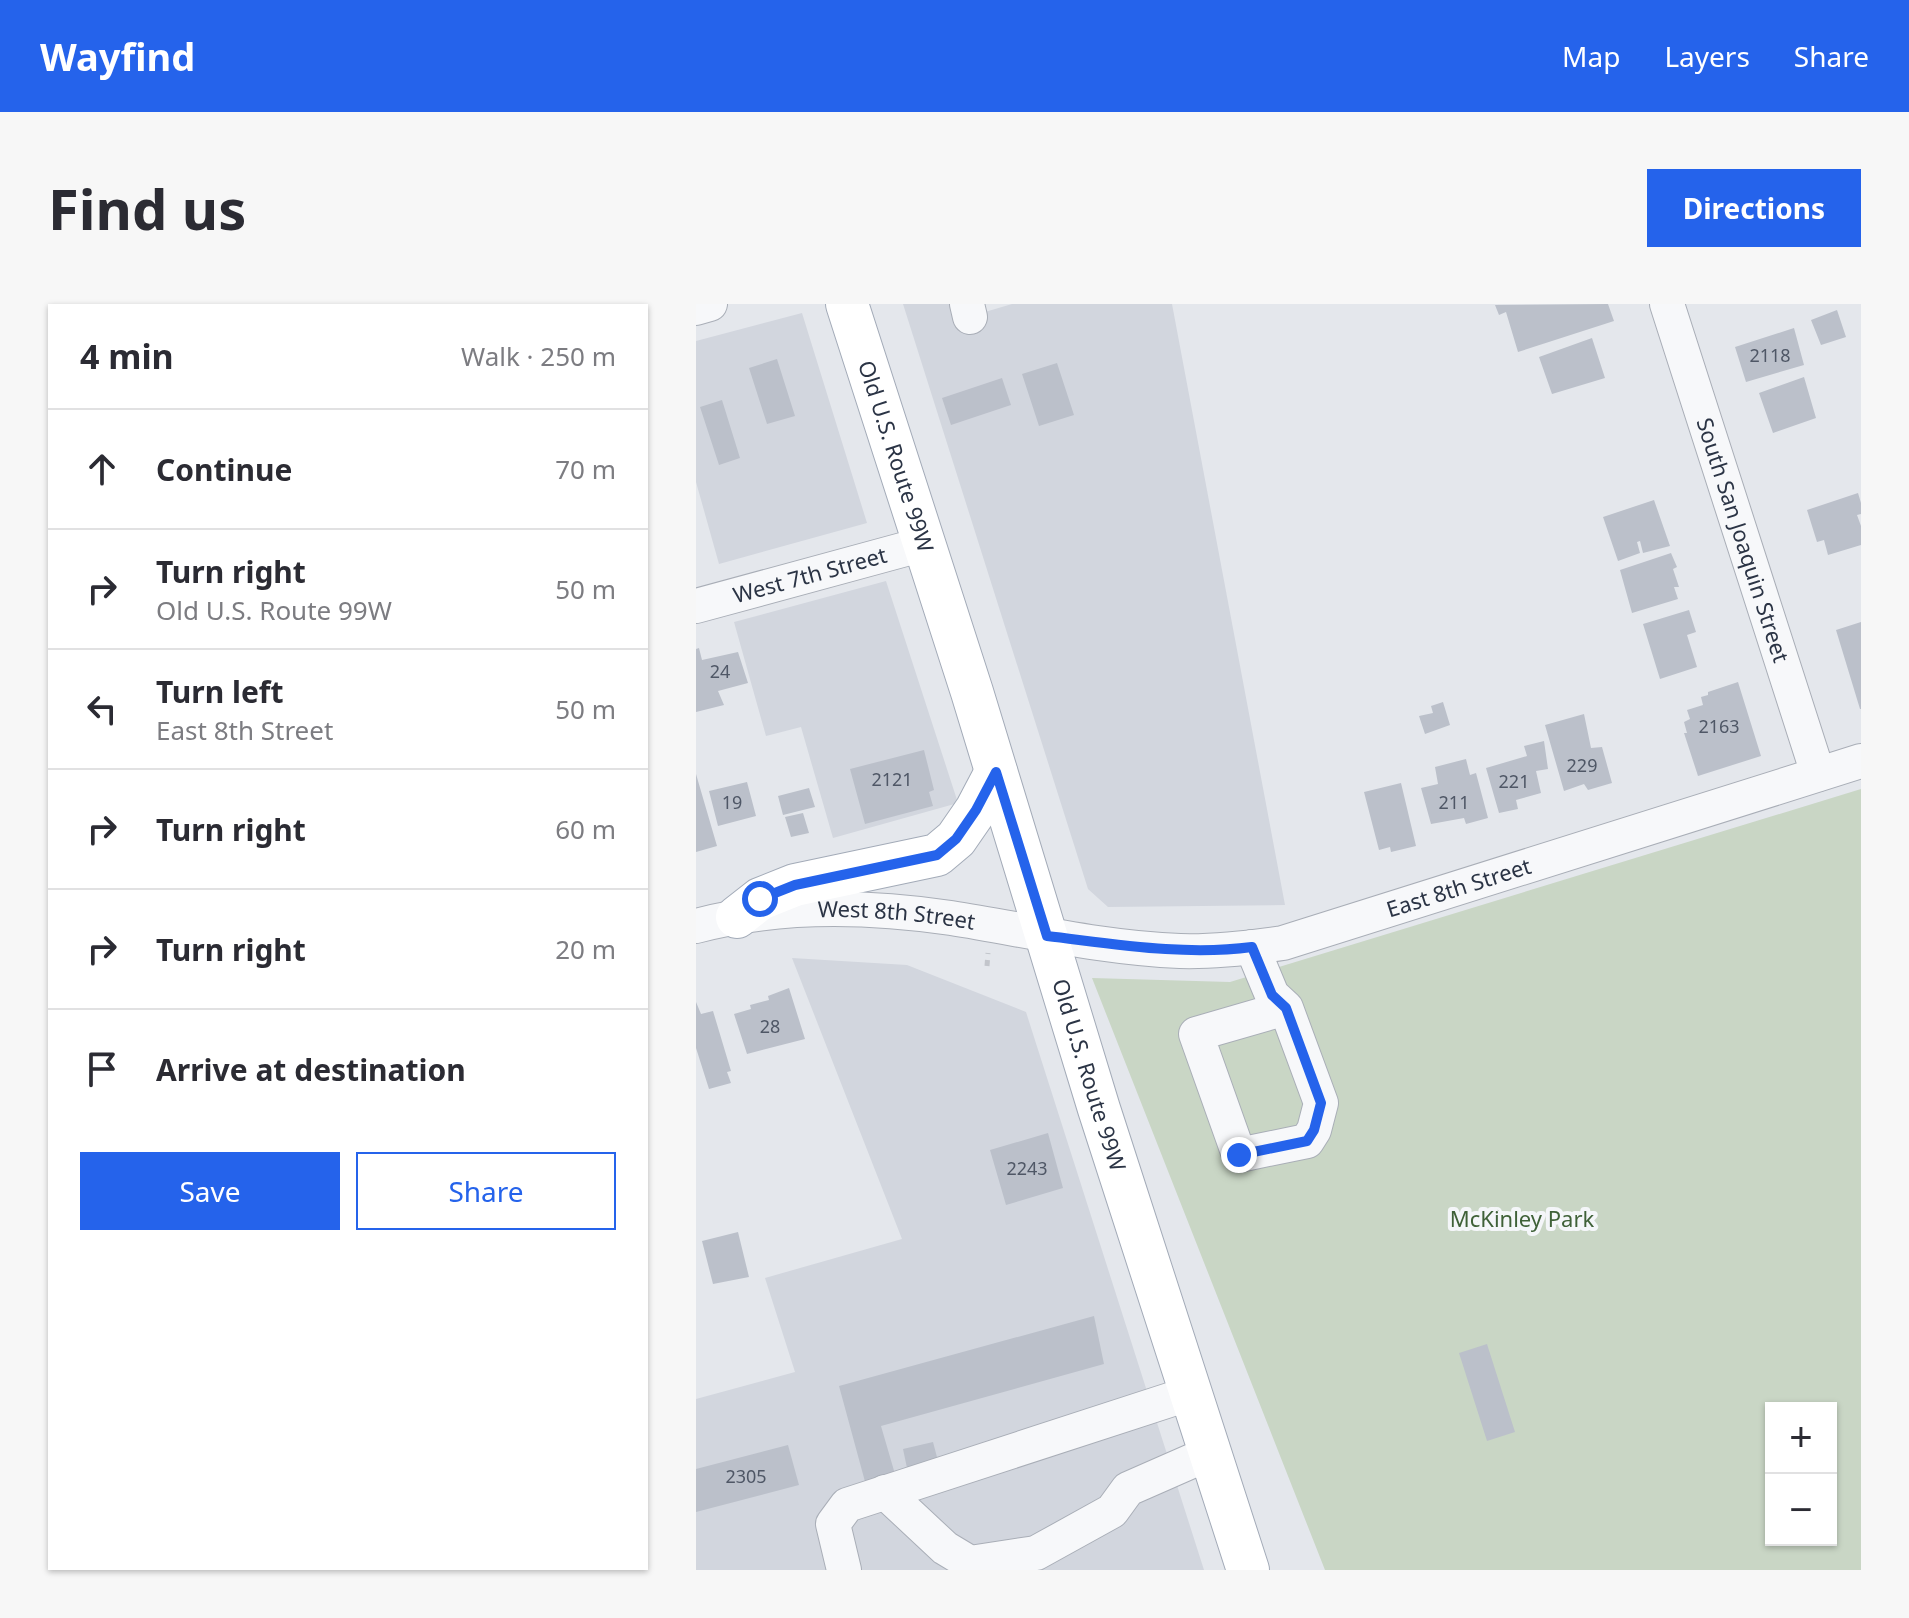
<!DOCTYPE html>
<html lang="en">
<head>
<meta charset="utf-8">
<style>
	:root { --surface:#fff; --page:#f7f7f7; --text:#2b2b33; --muted:#7c7c81; --line:#e1e1e2; --accent:#2563eb }
	body { margin:0; font-family:"Noto Sans",sans-serif; background:var(--page); color:var(--text) }
	.controls { position:absolute; right:24px; bottom:24px; display:grid; overflow:hidden; border-radius:0px; box-shadow:0 2px 6px #0004 }
	.controls button { width:72px; height:72px; display:grid; place-items:center; padding:0; border:0; border-bottom:2px solid var(--line); background:var(--surface); color:var(--text); font:40px sans-serif }
	.stop { position:absolute; width:24px; height:24px; margin:-18px; border:6px solid #2563eb; border-radius:50%; background:#fff }
	.stop.end { background:#2563eb; border-color:#fff; box-shadow:0 2px 8px #0008 }
	.list { margin:0; padding:0; list-style:none }
	h2 { display:flex; justify-content:space-between; align-items:center; height:104px; margin:0; padding:0 32px; font-size:34px }
	h2 small { font-size:26px; font-weight:400; color:var(--muted) }
	.list li { display:grid; grid-template-columns:52px 1fr auto; gap:24px; align-items:center; box-sizing:border-box; height:120px; padding:0 32px; border-top:2px solid var(--line) }
	.list b { display:block; font-size:30px; white-space:nowrap }
	.list p { margin:0; font-size:26px; white-space:nowrap; color:var(--muted) }
	.list em { font-size:26px; font-style:normal; color:var(--muted) }
	.actions { display:flex; gap:16px; padding:24px 32px }
	.actions a { flex:1; padding:18px 0; border:2px solid var(--accent); border-radius:0px; text-align:center; font-size:28px; color:var(--accent) }
	.actions .main { background:var(--accent); color:#fff }
	.icon { flex:none; width:44px; height:44px; fill:none; stroke:currentColor; stroke-width:2; stroke-linecap:round; stroke-linejoin:round }
	.map { position:relative; flex:none; width:1165px; height:1266px; overflow:hidden; border-radius:0px }
	header { display:flex; align-items:center; gap:48px; box-sizing:border-box; height:112px; padding:0 40px; background:var(--accent); color:#fff }
	header strong { font-size:38px }
	nav { display:flex; gap:44px; margin-inline-start:auto; font-size:28px }
	.intro { display:flex; align-items:center; justify-content:space-between; box-sizing:border-box; height:192px; padding:0 48px }
	h1 { margin:0; font-size:56px }
	.button { padding:20px 36px; border-radius:0px; background:var(--accent); color:#fff; font-size:28px; font-weight:700 }
	main { display:flex; gap:48px; padding:0 48px }
	aside { flex:1; background:var(--surface); border-radius:0px; box-shadow:0 2px 6px #0004 }
	.map>svg:first-child { display:block }
	.built { fill:#d2d6de }
	.green { fill:#c9d6c5; fill-rule:evenodd }
	.building { fill:#bbc0ca }
	.lines { fill:none; stroke-linecap:round; stroke-linejoin:round }
	.minor-casing { stroke:#a9aeb7; stroke-width:36 }
	.major-casing { stroke:#a3abb8; stroke-width:44 }
	.path { stroke:#c2c5cb; stroke-width:5; stroke-dasharray:6 6; stroke-linecap:butt }
	.minor { stroke:#f7f8fa; stroke-width:34 }
	.major { stroke:#fff; stroke-width:42 }
	.route { stroke:#2563eb; stroke-width:10 }
	.labels { text-anchor:middle; stroke-width:8; stroke-linejoin:round; paint-order:stroke }
	.number-label { font-size:18px; fill:#4f5766 }
	.street-label { font-size:22px; fill:#2b3445; stroke:#f4f6f9 }
	.park-label { font-size:22px; fill:#3f6138; stroke:#f4f6f9 }
</style>
</head>
<body>
<header>
<strong>Wayfind</strong>
<nav><a>Map</a><a>Layers</a><a>Share</a></nav>
</header>
<div class="intro"><h1>Find us</h1><a class="button">Directions</a></div>
<main>
<aside>
<h2>4 min<small>Walk · 250 m</small></h2>
<ul class="list">
<li><svg class="icon" aria-label="ahead" viewBox="0 0 24 24"><path d="M12 20V5M6 11l6-6 6 6"/></svg><div><b>Continue</b></div><em>70 m</em></li>
<li><svg class="icon" aria-label="right" viewBox="0 0 24 24"><path d="M7 20v-9h11M14 6l5 5-5 5"/></svg><div><b>Turn right</b><p>Old U.S. Route 99W</p></div><em>50 m</em></li>
<li><svg class="icon" aria-label="left" viewBox="0 0 24 24"><path d="M17 20v-9H6M10 6l-5 5 5 5"/></svg><div><b>Turn left</b><p>East 8th Street</p></div><em>50 m</em></li>
<li><svg class="icon" aria-label="right" viewBox="0 0 24 24"><path d="M7 20v-9h11M14 6l5 5-5 5"/></svg><div><b>Turn right</b></div><em>60 m</em></li>
<li><svg class="icon" aria-label="right" viewBox="0 0 24 24"><path d="M7 20v-9h11M14 6l5 5-5 5"/></svg><div><b>Turn right</b></div><em>20 m</em></li>
<li><svg class="icon" aria-label="arrive" viewBox="0 0 24 24"><path d="M6 21V4h12l-3 4 3 4H6"/></svg><div><b>Arrive at destination</b></div></li>
</ul>
<div class="actions"><a class="main">Save</a><a>Share</a></div>
</aside>
<div class="map">
<svg width="1165" height="1266" viewBox="0 0 1165 1266">
	<rect width="100%" height="100%" fill="#e4e7ec"/>
	<path class="built" d="M207,0H258L262,16L316,0H476L589,601L412,603L392,585Z
		M106,9L171,219L23,260L0,178V37Z
		M190,277L262,499L137,534L105,423L70,432L38,318Z
		M96,654L211,661L330,708L508,1266H0V1095L99,1068L69,974L206,935Z"/>
	<path class="green" d="M1165,485V1266H629L396,674L534,678ZM1075,1104H1135V1236H1075Z"/>
	<path class="building" d="M912,0L918,17L822,48L810,8L803,11L799,1Z
		M1141,6L1150,33L1125,41L1115,16Z
		M1098,24L1108,61L1050,78L1039,43Z
		M896,34L909,74L856,90L843,53Z
		M81,55L99,112L71,120L53,64Z
		M361,59L378,111L343,122L326,70Z
		M1108,73L1120,114L1077,129L1063,89Z
		M306,74L315,101L255,121L246,94Z
		M26,96L44,154L23,161L4,103Z
		M1162,189L1165,199V210L1161,211L1165,222V241L1132,251L1128,236L1121,238L1111,206Z
		M958,196L974,242L947,249L944,237L941,238L944,249L922,257L907,213Z
		M975,249L981,263L977,265L983,283H978L982,295L936,309L924,266Z
		M993,306L1000,328L991,331L1001,363L964,375L947,320Z
		M1165,318V405H1164L1140,326Z
		M3,344L6,356L42,348L52,379L22,387L28,401L0,408V345Z
		M1042,378L1065,452L1002,472L988,429H991L988,418L994,415L991,406L1007,401L1005,393L1012,391V388Z
		M747,398L754,421L729,430L723,412L737,409L735,402Z
		M888,410L895,444L906,443L916,479L892,486L888,480L868,487L849,421Z
		M848,437L852,465L840,467L845,489L820,496L822,505L803,509L790,464L831,452L828,442Z
		M228,446L238,486L233,488L237,502L169,520L154,465Z
		M770,455L774,471L780,469L792,514L770,520L768,514L735,520L725,484L742,480L739,463Z
		M0,470L21,542L0,548Z
		M51,478L60,512L22,522L13,487Z
		M705,479L720,542L695,548L694,543L683,546L668,488Z
		M113,484L119,503L87,511L82,492Z
		M107,509L113,529L95,533L89,513Z
		M93,684L109,735L51,750L38,710L55,705L54,701L73,696L72,692Z
		M0,698L5,710L17,707L35,767L31,768L35,779L13,785L0,744Z
		M352,829L367,884L310,901L294,846Z
		M42,928L53,973L17,980L6,937Z
		M398,1012L408,1060L185,1122L201,1177L171,1185L143,1082Z
		M791,1040L819,1128L791,1137L763,1049Z
		M237,1138L242,1157L211,1164L207,1145Z
		M92,1141L103,1181L0,1208V1165Z"/>
	<g class="lines">
		<g class="minor-casing">
			<g id="minor">
				<path d="M271,0L274,13"/>
				<path id="s1" d="M971,0L1122,470"/>
				<path d="M0,4L14,0"/>
				<path id="s2" d="M0,302L228,240"/>
				<path id="s3" d="M0,622C81,600 172,602 255,614C331,626 407,644 484,647C519,648 553,644 587,639L1165,457"/>
				<path d="M556,643L576,691L590,704L625,799L618,826L611,837L543,851L500,730L590,704"/>
				<path d="M189,1188L249,1244L274,1259L340,1249L416,1207L432,1185L514,1149"/>
				<path d="M148,1266L137,1220L151,1201L495,1089"/>
			</g>
		</g>
		<g class="major-casing">
			<g id="major">
				<path id="s4" d="M151,0L276,388L403,805L552,1266"/>
				<path d="M41,613L64,595L99,581L241,551L260,535L280,506L300,468"/>
			</g>
		</g>
		<path class="path" d="M291,662L292,649"/>
		<use href="#minor" class="minor"/>
		<use href="#major" class="major"/>
	</g>
	<g class="lines">
		<path class="route" d="M64,595L99,581L241,551L260,535L280,506L300,468L351,632C419,640 488,652 556,643L576,691L590,704L625,799L618,826L611,837L543,851"/>
	</g>
	<g class="labels">
		<g class="number-label">
			<text x="1074" y="58">2118</text>
			<text x="24" y="374">24</text>
			<text x="1023" y="429">2163</text>
			<text x="886" y="468">229</text>
			<text x="196" y="482">2121</text>
			<text x="818" y="484">221</text>
			<text x="36" y="505">19</text>
			<text x="758" y="505">211</text>
			<text x="74" y="729">28</text>
			<text x="331" y="871">2243</text>
			<text x="50" y="1179">2305</text>
		</g>
		<g class="street-label">
			<text dy="8" stroke="none"><textPath href="#s4" startOffset="160">Old U.S. Route 99W</textPath></text>
			<text dy="8" stroke="none"><textPath href="#s1" startOffset="248">South San Joaquin Street</textPath></text>
			<text dy="8" stroke="none"><textPath href="#s2" startOffset="118">West 7th Street</textPath></text>
			<text dy="8" stroke="none"><textPath href="#s3" startOffset="776">East 8th Street</textPath></text>
			<text dy="8" stroke="none"><textPath href="#s3" startOffset="202">West 8th Street</textPath></text>
			<text dy="8" stroke="none"><textPath href="#s4" startOffset="808">Old U.S. Route 99W</textPath></text>
		</g>
		<g class="park-label">
			<text x="826" y="923">McKinley Park</text>
		</g>
	</g>
</svg>
<div class="controls">
<button>+</button>
<button>−</button>
</div>
<div class="stop" style="left:64px;top:595px"></div>
<div class="stop end" style="left:543px;top:851px"></div>
</div>
</main>
</body>
</html>
